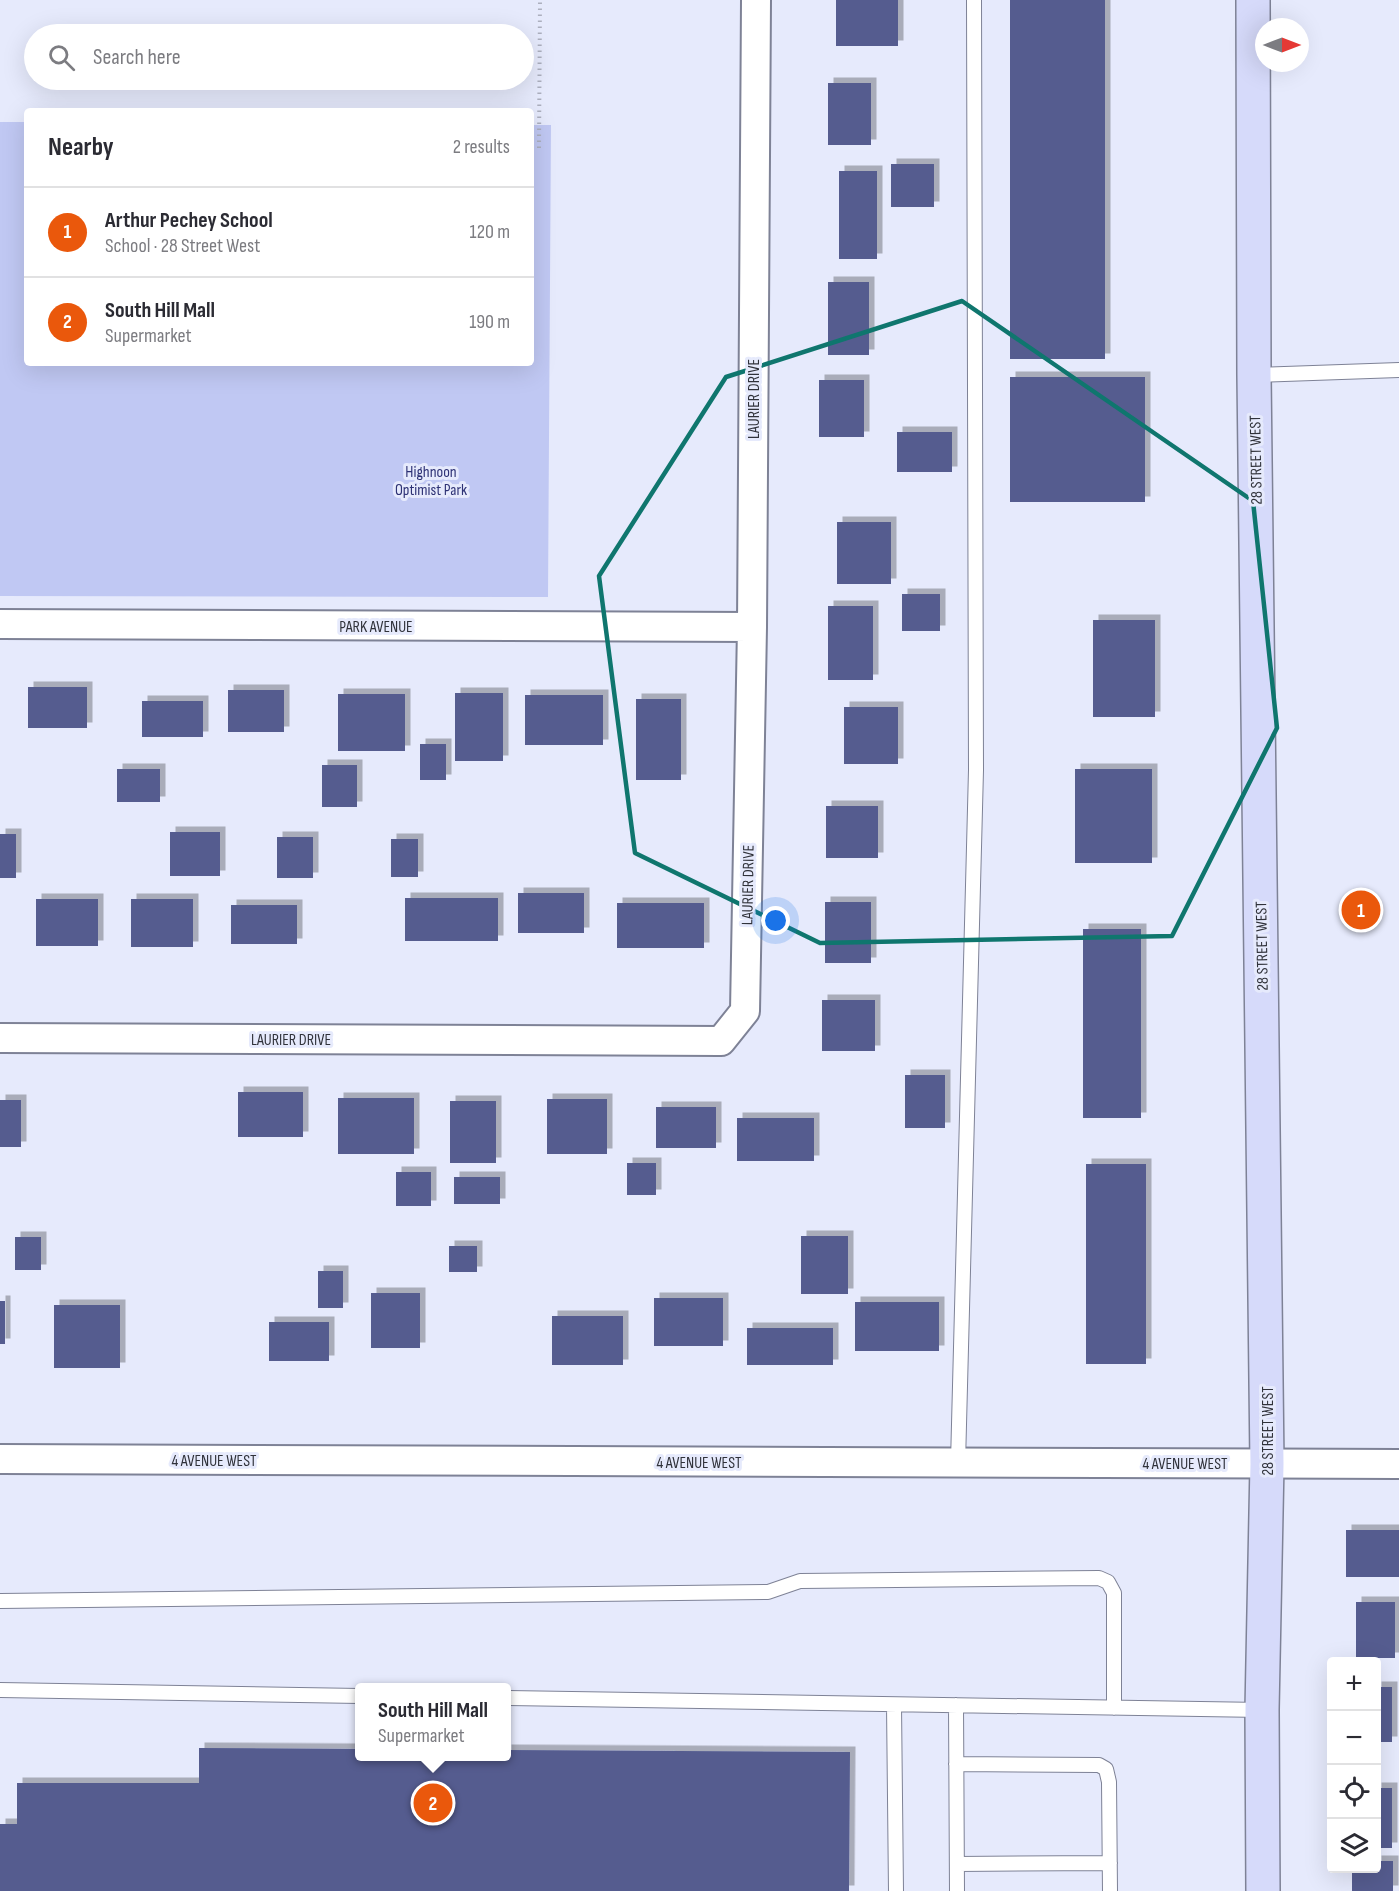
<!DOCTYPE html>
<html lang="en">
<head>
<meta charset="utf-8">
<style>
	:root { --surface:#fff; --page:#f7f7f7; --text:#2b2b33; --muted:#7c7c81; --line:#e1e1e2; --accent:#ea580c }
	body { margin:0; font-family:"Sofia Sans Condensed",sans-serif; background:var(--page); color:var(--text) }
	.controls { position:absolute; right:18px; bottom:18px; display:grid; overflow:hidden; border-radius:6px; box-shadow:0 6px 24px #0002 }
	.controls button { width:54px; height:54px; display:grid; place-items:center; padding:0; border:0; border-bottom:2px solid var(--line); background:var(--surface); color:var(--text); font:30px sans-serif }
	.compass { position:absolute; left:1255px; top:18px; width:54px; height:54px; border-radius:50%; background:var(--surface); box-shadow:0 6px 24px #0002; rotate:90deg }
	.you { position:absolute; left:776px; top:921px; width:21px; height:21px; margin:-15px; border:4px solid #fff; border-radius:50%; background:#1a73e8; box-shadow:0 0 0 9px #1a73e833 }
	.badge { display:grid; place-items:center; width:39px; height:39px; border-radius:50%; background:var(--accent); color:#fff; font-size:20px; font-weight:700 }
	.pin { position:absolute; translate:-50% -50%; border:3px solid #fff; box-shadow:0 2px 6px #0006 }
	.popup { position:absolute; left:355px; top:1683px; width:156px; height:78px; box-sizing:border-box; display:grid; place-content:center; border-radius:6px; background:var(--surface); filter:drop-shadow(0 2px 4px #0005); font-size:20px; white-space:nowrap; color:var(--muted) }
	.popup b { font-size:22px; color:var(--text) }
	.popup::after { content:''; position:absolute; left:50%; top:100%; margin-left:-12px; border:12px solid transparent; border-top-color:var(--surface) }
	.list { margin:0; padding:0; list-style:none }
	h2 { display:flex; justify-content:space-between; align-items:center; height:78px; margin:0; padding:0 24px; font-size:26px }
	h2 small { font-size:20px; font-weight:400; color:var(--muted) }
	.list li { display:grid; grid-template-columns:39px 1fr auto; gap:18px; align-items:center; box-sizing:border-box; height:90px; padding:0 24px; border-top:2px solid var(--line) }
	.list b { display:block; font-size:22px; white-space:nowrap }
	.list p { margin:0; font-size:20px; white-space:nowrap; color:var(--muted) }
	.list em { font-size:20px; font-style:normal; color:var(--muted) }
	.icon { flex:none; width:33px; height:33px; fill:none; stroke:currentColor; stroke-width:2; stroke-linecap:round; stroke-linejoin:round }
	.map { position:relative; flex:none; width:1399px; height:1891px; overflow:hidden }
	.search { position:absolute; background:var(--surface); box-shadow:0 6px 24px #0002; left:24px; top:24px; width:510px; height:66px; display:flex; align-items:center; gap:15px; box-sizing:border-box; padding:0 21px; border-radius:33px; color:var(--muted); font-size:22px }
	.panel { position:absolute; background:var(--surface); box-shadow:0 6px 24px #0002; left:24px; top:108px; width:510px; height:258px; border-radius:6px }
	.map>svg:first-child { display:block }
	.green { fill:#c0c8f3 }
	.building { fill:#545c8f; filter:url(#shadow) }
	.lines { fill:none; stroke-linecap:round; stroke-linejoin:round }
	.lane-casing { stroke:#7e8296; stroke-width:16 }
	.street-casing { stroke:#7e8296; stroke-width:32 }
	.secondary-casing { stroke:#7e8296; stroke-width:36 }
	.path { stroke:#acafbe; stroke-width:4; stroke-dasharray:1.5 4.5; stroke-linecap:butt }
	.lane { stroke:#fff; stroke-width:14 }
	.street { stroke:#fff; stroke-width:28 }
	.secondary { stroke:#d6dafa; stroke-width:33 }
	.marked { fill:none; stroke:#0f766e; stroke-width:4.5; stroke-linejoin:round }
	.labels { text-anchor:middle; stroke-width:6; stroke-linejoin:round; paint-order:stroke }
	.street-label { font-size:16px; fill:#30323a; stroke:#e6eafc }
	.park-label { font-size:16px; fill:#2e3275; stroke:#e6eafc }
</style>
</head>
<body>
<div class="map">
<svg width="1399" height="1891" viewBox="0 0 1399 1891">
	<defs>
		<filter id="shadow"><feDropShadow dx="5.5" dy="-5.5" stdDeviation="0" flood-color="#0004"/></filter>
	</defs>
	<rect width="100%" height="100%" fill="#e6eafc"/>
	<path class="green" d="M0,122H27V363H531V125H551L548,597L0,596Z"/>
	<path class="building" d="M836,0H898V46H836Z
		M1010,0H1105V359H1010Z
		M828,83H871V145H828Z
		M891,164H934V207H891Z
		M839,171H877V259H839Z
		M828,282H869V355H828Z
		M1010,377H1145V502H1010Z
		M819,380H864V437H819Z
		M897,432H952V472H897Z
		M837,522H891V584H837Z
		M902,594H940V631H902Z
		M828,606H873V680H828Z
		M1093,620H1155V717H1093Z
		M28,687H87V728H28Z
		M228,690H284V732H228Z
		M455,693H503V761H455Z
		M338,694H405V751H338Z
		M525,695H603V745H525Z
		M636,699H681V780H636Z
		M142,701H203V737H142Z
		M844,707H898V764H844Z
		M420,744H446V780H420Z
		M322,765H357V807H322Z
		M117,769H160V802H117Z
		M1075,769H1152V863H1075Z
		M826,806H878V858H826Z
		M170,832H220V876H170Z
		M0,834H16V878H0Z
		M277,837H313V878H277Z
		M391,839H418V877H391Z
		M518,893H584V933H518Z
		M405,898H498V941H405Z
		M36,899H98V946H36Z
		M131,899H193V947H131Z
		M825,902H871V963H825Z
		M617,903H704V948H617Z
		M231,905H297V944H231Z
		M1083,929H1141V1118H1083Z
		M822,1000H875V1051H822Z
		M905,1075H945V1128H905Z
		M238,1092H303V1137H238Z
		M338,1098H414V1154H338Z
		M547,1099H607V1154H547Z
		M0,1100H21V1147H0Z
		M450,1101H496V1163H450Z
		M656,1107H716V1148H656Z
		M737,1118H814V1161H737Z
		M627,1163H656V1195H627Z
		M1086,1164H1146V1364H1086Z
		M396,1172H431V1206H396Z
		M454,1177H500V1204H454Z
		M801,1236H848V1294H801Z
		M15,1237H41V1270H15Z
		M449,1246H477V1272H449Z
		M318,1271H343V1308H318Z
		M371,1293H420V1348H371Z
		M654,1298H723V1346H654Z
		M0,1301H5V1344H0Z
		M855,1302H939V1351H855Z
		M54,1305H120V1368H54Z
		M552,1316H623V1365H552Z
		M269,1322H329V1361H269Z
		M747,1328H833V1365H747Z
		M1346,1530H1399V1577H1346Z
		M1356,1602H1395V1658H1356Z
		M1376,1687H1392V1742H1376Z
		M199,1748L360,1749V1756H506V1750L850,1752L849,1891H0V1824H17V1783H199Z
		M1376,1788H1392V1848H1376Z
		M1376,1861H1393V1891H1352V1868H1376Z"/>
	<g class="lines">
		<g class="lane-casing">
			<path id="lane" d="M1254,375L1399,370
				M958,1463L976,770L974,0
				M0,1601L768,1592L800,1581L1099,1578L1108,1582L1114,1593V1708
				M0,1690L360,1696
				M506,1698L1262,1710
				M894,1705L896,1891
				M956,1705L957,1891
				M956,1764L1099,1765L1106,1769L1109,1782L1110,1891
				M957,1864L1110,1863"/>
		</g>
		<g class="street-casing">
			<path id="street" d="M0,624L752,627
				M0,1038L721,1041L745,1011L752,627L756,0
				M0,1459L1399,1464"/>
		</g>
		<g class="secondary-casing">
			<path id="secondary" d="M1253,0L1254,375L1267,1464L1262,1710L1263,1891"/>
		</g>
		<path class="path" d="M539,148L540,0"/>
		<use href="#lane" class="lane"/>
		<use href="#street" class="street"/>
		<use href="#secondary" class="secondary"/>
	</g>
	<path class="marked" d="M962,301L1253,501L1277,728L1172,936L820,943L635,853L599,576L726,377Z"/>
	<g class="labels">
		<g class="street-label">
			<text transform="translate(753 399) rotate(-90)" y="6">LAURIER DRIVE</text>
			<text transform="translate(1255 460) rotate(-91)" y="6">28 STREET WEST</text>
			<text x="376" y="632">PARK AVENUE</text>
			<text transform="translate(747 885) rotate(-89)" y="6">LAURIER DRIVE</text>
			<text transform="translate(1261 946) rotate(-91)" y="6">28 STREET WEST</text>
			<text x="291" y="1045">LAURIER DRIVE</text>
			<text transform="translate(1267 1431) rotate(-90)" y="6">28 STREET WEST</text>
			<text x="214" y="1466">4 AVENUE WEST</text>
			<text x="699" y="1468">4 AVENUE WEST</text>
			<text x="1185" y="1469">4 AVENUE WEST</text>
		</g>
		<g class="park-label">
			<text x="431" y="477">Highnoon<tspan x="431" dy="18">Optimist Park</tspan></text>
		</g>
	</g>
</svg>
<div class="controls">
<button>+</button>
<button>−</button>
<button><svg class="icon" aria-label="locate" viewBox="0 0 24 24"><circle cx="12" cy="12" r="6"/><path d="M12 2v4M12 18v4M2 12h4M18 12h4"/></svg></button>
<button><svg class="icon" aria-label="layers" viewBox="0 0 24 24"><path d="M12 4l9 5-9 5-9-5zM3 14l9 5 9-5"/></svg></button>
</div>
<svg class="compass" viewBox="-18 -18 36 36"><path d="M0-13l5 13h-10z" fill="#e53935"/><path d="M0 13l5-13h-10z" fill="#7c7c81"/></svg>
<div class="you"></div>
<div class="pin badge" style="left:1361px;top:910px">1</div>
<div class="pin badge" style="left:433px;top:1803px">2</div>
<div class="popup"><b>South Hill Mall</b>Supermarket</div>
<div class="search"><svg class="icon" aria-label="search" viewBox="0 0 24 24"><circle cx="10" cy="10" r="6"/><path d="M15 15l6 6"/></svg>Search here</div>
<section class="panel">
<h2>Nearby<small>2 results</small></h2>
<ul class="list">
<li><span class="badge">1</span><div><b>Arthur Pechey School</b><p>School · 28 Street West</p></div><em>120 m</em></li>
<li><span class="badge">2</span><div><b>South Hill Mall</b><p>Supermarket</p></div><em>190 m</em></li>
</ul>
</section>
</div>
</body>
</html>
